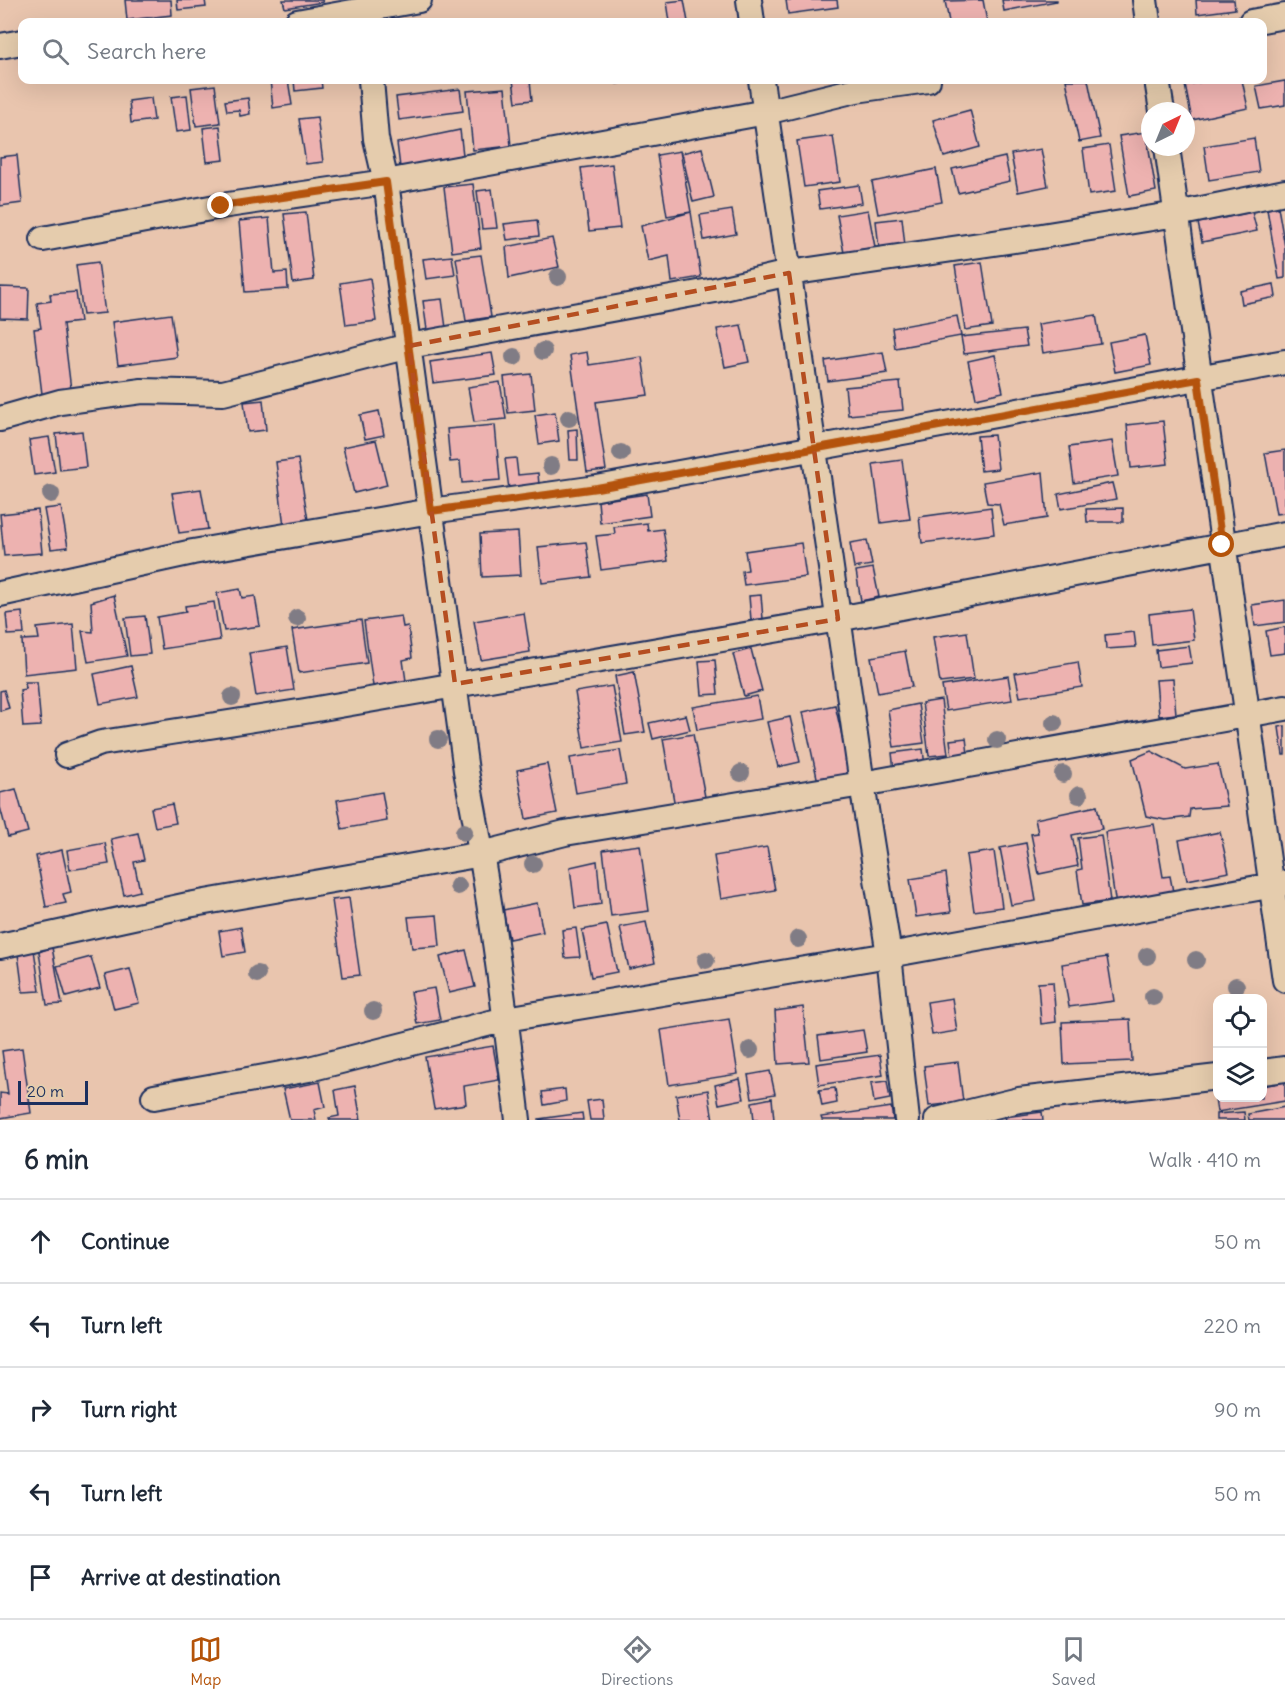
<!DOCTYPE html>
<html lang="en">
<head>
<meta charset="utf-8">
<style>
	:root { --surface:#fff; --page:#f2f2f3; --text:#1f2937; --muted:#747a83; --line:#e0e1e3; --accent:#b45309 }
	body { margin:0; font-family:Delius,sans-serif; background:var(--page); color:var(--text) }
	.controls { position:absolute; right:18px; bottom:18px; display:grid; overflow:hidden; border-radius:12px; box-shadow:0 6px 24px #0002 }
	.controls button { width:54px; height:54px; display:grid; place-items:center; padding:0; border:0; border-bottom:2px solid var(--line); background:var(--surface); color:var(--text); font:30px sans-serif }
	.compass { position:absolute; left:1141px; top:102px; width:54px; height:54px; border-radius:50%; background:var(--surface); box-shadow:0 6px 24px #0002; rotate:43deg }
	.scale { position:absolute; left:18px; bottom:15px; width:70px; box-sizing:border-box; padding-left:6px; border:3px solid #1b2f5e; border-top:0; font-size:16px; line-height:21px; white-space:nowrap; color:#1b2f5e; -webkit-text-stroke:4px #e5ccad; paint-order:stroke }
	.stop { position:absolute; width:18px; height:18px; margin:-14px; border:4px solid #b45309; border-radius:50%; background:#fff }
	.stop.end { background:#b45309; border-color:#fff; box-shadow:0 2px 6px #0008 }
	.list { margin:0; padding:0; list-style:none }
	h2 { display:flex; justify-content:space-between; align-items:center; height:78px; margin:0; padding:0 24px; font-size:26px }
	h2 small { font-size:20px; font-weight:400; color:var(--muted) }
	.list li { display:grid; grid-template-columns:39px 1fr auto; gap:18px; align-items:center; box-sizing:border-box; height:84px; padding:0 24px; border-top:2px solid var(--line) }
	.list b { display:block; font-size:22px; white-space:nowrap }
	.list em { font-size:20px; font-style:normal; color:var(--muted) }
	.icon { flex:none; width:33px; height:33px; fill:none; stroke:currentColor; stroke-width:2; stroke-linecap:round; stroke-linejoin:round }
	.map { position:relative; flex:none; width:1285px; height:1120px; overflow:hidden }
	.search { position:absolute; background:var(--surface); box-shadow:0 6px 24px #0002; left:18px; right:18px; top:18px; height:66px; display:flex; align-items:center; gap:15px; box-sizing:border-box; padding:0 21px; border-radius:12px; color:var(--muted); font-size:22px }
	.sheet { height:498px; background:var(--surface) }
	nav { display:flex; justify-content:space-around; align-items:center; box-sizing:border-box; height:84px; border-top:2px solid var(--line); background:var(--surface); font-size:16px; color:var(--muted) }
	nav a { display:grid; justify-items:center; gap:3px }
	nav .on { color:var(--accent) }
	.map>svg:first-child { display:block }
	.building { fill:#edb2b0; stroke:#1b2f5e; stroke-width:1.5 }
	.lines { fill:none; stroke-linecap:round; stroke-linejoin:round }
	.street-casing { stroke:#1b2f5e; stroke-width:28 }
	.street { stroke:#e5ccad; stroke-width:24 }
	.tree { fill:#807c85 }
	.route { stroke:#b45309; stroke-width:8 }
	.marked { fill:none; stroke:#b54e20; stroke-width:4.5; stroke-dasharray:12 8; stroke-linejoin:round }
</style>
</head>
<body>
<div class="map">
<svg width="1285" height="1120" viewBox="0 0 1285 1120">
	<rect width="100%" height="100%" fill="#e9c5ae"/>
	<filter id="ink" filterUnits="userSpaceOnUse"><feTurbulence type="fractalNoise" baseFrequency=".0167" numOctaves="2"/><feDisplacementMap in="SourceGraphic" scale="12" xChannelSelector="R" yChannelSelector="G"/><feConvolveMatrix kernelMatrix="1 2 1 2 8 2 1 2 1" color-interpolation-filters="sRGB"/></filter>
	<g filter="url(#ink)">
		<path class="building" d="M125,0H171L172,15L127,20Z
			M177,0H205L206,7L178,10Z
			M283,0H322L323,2L285,8Z
			M684,0L688,22H670L667,2Z
			M786,0H837L838,7L788,14Z
			M983,0L987,22H949L945,1Z
			M1002,0H1057V1L1004,11Z
			M1196,0H1234L1235,9L1197,14Z
			M270,80H288L292,105L273,108Z
			M294,80H321L322,88L295,91Z
			M513,80H530L532,100L516,102Z
			M616,80H638L617,84Z
			M1066,80H1088L1100,138L1079,142Z
			M1213,80H1242L1248,108L1192,120L1185,85Z
			M1285,81V105L1261,109L1256,86Z
			M215,85L220,123L196,126L191,88Z
			M505,88L511,146L473,150L467,91Z
			M460,89L463,111L399,120L396,97Z
			M187,95L191,130L176,132L171,97Z
			M151,98L154,120L131,123L129,101Z
			M248,98L250,114L240,116L239,110L227,111L225,101Z
			M970,110L980,147L944,157L933,120Z
			M317,117L323,162L306,164L299,119Z
			M220,126L224,160L207,162L203,128Z
			M460,130L463,155L400,167L397,143Z
			M1146,132L1156,191L1129,196L1119,136Z
			M833,136L840,182L804,187L797,141Z
			M1254,138L1259,172L1209,180L1204,146Z
			M1109,145L1116,191L1089,195L1083,149Z
			M702,148L714,197L693,202L682,153Z
			M1041,149L1048,186L1018,192L1011,154Z
			M680,151L691,212L667,216L657,155Z
			M17,155L22,203L0,206V157Z
			M1005,157L1010,181L958,193L952,169Z
			M612,164L620,228L589,231L581,168Z
			M936,169L942,202L878,214L872,182Z
			M473,184L481,248L452,252L444,187Z
			M859,185L862,203L820,209L817,191Z
			M492,189L497,228L482,229L477,191Z
			M1278,207L1285,247V278L1279,279L1267,209Z
			M732,210L736,234L704,240L700,215Z
			M868,210L875,247L844,253L837,215Z
			M306,212L314,280L293,283L284,214Z
			M691,212L701,277L672,282L669,256L648,261L641,226Z
			M1252,212L1257,231L1202,242L1198,223Z
			M269,218L274,273L287,272L288,289L245,292L239,221Z
			M902,218L905,246L879,248L876,221Z
			M537,220L539,236L507,240L504,224Z
			M552,238L559,267L509,278L506,247Z
			M481,255L491,317L466,321L456,258Z
			M452,256L455,275L426,279L423,259Z
			M98,262L105,313L83,315L76,265Z
			M982,262L992,326L965,330L955,266Z
			M370,278L376,321L346,325L340,283Z
			M1274,284L1276,297L1242,304L1240,291Z
			M0,287L29,288L28,319L0,318Z
			M76,292L80,322L63,324L72,398L43,402L34,329L41,328L37,303L51,301L50,294Z
			M442,299L446,328L427,330L423,301Z
			M171,314L177,357L118,365L112,322Z
			M1096,315L1101,344L1043,353L1038,324Z
			M957,316L961,336L895,348L892,328Z
			M741,325L749,362L725,367L717,329Z
			M1024,330L1027,346L964,354L961,337Z
			M1145,335L1151,365L1115,372L1109,342Z
			M587,352L589,365L642,357L648,395L596,402L606,470L587,472L570,355Z
			M883,352L887,373L828,381L825,361Z
			M492,353L496,375L433,383L430,362Z
			M995,355L1003,392L976,398L968,361Z
			M531,374L535,410L508,413L504,377Z
			M500,382L506,419L474,422L468,387Z
			M900,382L903,410L848,415L845,387Z
			M263,400L266,430L248,432L244,402Z
			M379,411L384,435L365,439L360,415Z
			M555,412L559,441L539,444L535,415Z
			M1163,421L1168,464L1131,468L1127,425Z
			M495,425L500,480L462,483L460,461L450,462L447,429Z
			M577,429L578,460H570L568,430Z
			M82,431L86,467L60,470L56,434Z
			M994,435L998,469L981,471L977,436Z
			M49,437L55,472L34,475L29,440Z
			M376,440L387,485L354,493L343,447Z
			M1112,441L1118,476L1074,483L1069,447Z
			M1285,450V513L1276,514L1265,453Z
			M516,458L518,475L538,473L539,485L509,489L505,459Z
			M298,459L308,520L284,526L276,462Z
			M902,460L910,519L881,523L873,464Z
			M1043,472L1047,518L1004,525L999,504L987,503L983,482Z
			M1112,483L1116,499L1061,509L1058,494Z
			M201,489L208,529L179,533L172,493Z
			M647,494L650,516L600,523L598,501Z
			M61,507L68,547L51,549L44,509Z
			M991,507L994,534L922,543L919,517Z
			M1123,508V522H1087L1086,509Z
			M38,510L42,553L4,556L0,514Z
			M647,523L648,531L663,529L668,561L601,570L596,536L615,534L614,527Z
			M518,532L521,575L482,577L480,534Z
			M867,540L872,565L854,568L850,543Z
			M586,542L591,577L542,583L538,547Z
			M801,543L806,577L744,585L742,571L748,570L745,551Z
			M873,568L879,597L861,601L856,571Z
			M240,589L242,598L255,596L260,626L224,631L217,593Z
			M114,595L127,656L88,662L82,631L93,632L91,602Z
			M761,595L763,619L751,620L749,596Z
			M1285,600V622L1255,626L1252,605Z
			M214,602L220,640L162,649L157,617L186,612L185,606Z
			M1190,609L1194,640L1152,645L1149,614Z
			M22,612L24,634L8,635L6,614Z
			M524,613L530,652L481,660L474,621Z
			M145,616L150,654L130,656L125,618Z
			M401,616L403,627L408,626L412,658L403,660L406,681L373,686L364,621Z
			M361,620L367,663L299,673L292,630Z
			M73,624L77,668L24,674L22,640L39,639L37,628Z
			M1285,627V653L1270,655L1266,631Z
			M967,632L974,679L940,683L933,637Z
			M1134,632L1136,647L1106,649L1105,635Z
			M1189,646L1192,663L1158,667L1156,650Z
			M287,647L294,690L256,696L249,653Z
			M751,649L762,691L744,696L733,654Z
			M905,651L912,687L878,693L871,657Z
			M715,660L718,694L702,695L699,661Z
			M1078,662L1082,687L1020,697L1015,673Z
			M131,666L138,697L100,704L94,674Z
			M634,672L645,732L625,735L615,676Z
			M1008,676L1012,700L946,711L942,686Z
			M1173,679L1176,714L1159,716L1156,680Z
			M25,682H37L41,726L23,727L20,690L26,689Z
			M612,686L622,742L584,748L575,692Z
			M4,690L9,708L0,711V691Z
			M757,696L761,719L697,730L693,707Z
			M941,700L948,754L929,756L922,703Z
			M918,704L924,743L894,747L888,710Z
			M835,705L852,780L819,787L803,712Z
			M686,715L690,730L653,739L649,723Z
			M790,717L800,762L778,767L767,722Z
			M1285,726V755H1283L1279,727Z
			M693,734L706,802L675,807L663,739Z
			M966,738L969,762L953,764L950,740Z
			M923,749L925,767L894,770L892,753Z
			M620,750L626,784L576,793L570,758Z
			M1151,751L1185,769L1218,764L1227,806L1190,809L1189,817L1165,820L1146,816L1132,759Z
			M547,764L557,813L526,819L517,770Z
			M16,789L28,832L8,837L0,807V793Z
			M382,792L387,821L342,829L337,800Z
			M172,804L176,823L155,827L151,808Z
			M1097,806L1102,829L1072,835L1078,866L1039,874L1031,834L1038,833L1035,819Z
			M1154,824L1163,877L1170,876L1174,897L1116,906L1105,832Z
			M1220,832L1229,872L1187,880L1179,840Z
			M138,833L144,860L134,862L140,891L124,895L111,839Z
			M1101,835L1110,901L1082,905L1077,870L1082,869L1078,838Z
			M105,843L109,864L70,870L67,850Z
			M1026,843L1036,901L1011,905L1000,848Z
			M640,845L649,911L611,916L603,850Z
			M767,847L775,890L721,899L714,856Z
			M62,850L71,892L63,894L66,903L46,907L36,856Z
			M994,851L1002,907L974,911L966,855Z
			M597,861L601,904L575,908L570,867Z
			M946,873L951,912L916,917L910,879Z
			M349,898L360,975L343,977L332,900Z
			M537,903L543,932L509,939L503,910Z
			M437,915L440,946L412,948L408,917Z
			M646,922L655,963L629,969L620,927Z
			M607,925L617,972L591,977L582,930Z
			M241,927L245,952L223,956L219,931Z
			M576,928L580,957L565,958L562,930Z
			M52,947L62,1004L47,1005L39,952Z
			M34,950L40,991L23,992L18,954Z
			M466,950L475,987L449,993L440,957Z
			M91,957L100,988L66,997L57,966Z
			M1107,957L1114,1001L1069,1007L1062,964Z
			M130,969L139,1003L114,1009L105,975Z
			M1053,982L1056,1022L1041,1024L1038,983Z
			M434,988L440,1020L417,1024L411,992Z
			M952,998L957,1031L932,1035L927,1002Z
			M803,1007L809,1062L778,1064L775,1011Z
			M729,1019L738,1074L669,1085L661,1030Z
			M1130,1019L1132,1061L1064,1064L1062,1022Z
			M863,1030L867,1052L821,1059L818,1036Z
			M493,1046L499,1080L464,1086L466,1104L434,1109L425,1057Z
			M22,1048L31,1113L0,1118V1093L8,1094L2,1051Z
			M880,1055L883,1075L819,1085L816,1064Z
			M958,1062L963,1102L929,1106L924,1066Z
			M770,1071L775,1094L752,1098L748,1075Z
			M740,1079L744,1099L719,1104L715,1085Z
			M887,1081L890,1099L874,1102L871,1083Z
			M320,1082L325,1107L314,1110L316,1120H290L283,1089Z
			M1285,1082V1101L1217,1112L1214,1093H1218V1098H1262V1086Z
			M355,1086L361,1120H330L329,1118L339,1116L335,1090Z
			M835,1088L837,1103L822,1106L819,1090Z
			M565,1089L566,1101L544,1105L542,1092Z
			M708,1090L713,1120H680L676,1095Z
			M772,1098L774,1120H754L752,1102Z
			M602,1099L604,1120H590L587,1101Z
			M891,1107L893,1120H822L821,1117Z
			M1285,1107V1120H1249L1248,1114Z
			M1042,1112L1043,1120H1006L1005,1117Z
			M1244,1112L1245,1120H1216V1114Z
			M582,1113L583,1120H539V1119Z"/>
		<g class="lines">
			<g class="street-casing">
				<path id="street" d="M749,0L752,22
					M1145,0L1148,22
					M297,22L419,0
					M1251,22L1285,16
					M0,46L22,42
					M371,80L376,139L386,182L466,771C489,887 504,1003 518,1120
					M761,80L862,784L889,955L907,1120
					M1157,80L1162,111
					M1167,147L1285,980
					M43,239L221,206L386,182L766,112L856,90L928,80
					M0,419L60,402L142,391L223,393L409,346L715,290L789,273L1035,237L1177,214L1285,192
					M0,594L193,552L431,511L597,488L1285,362
					M67,755L101,743L305,711L838,619L1285,534
					M0,946L188,905L482,854L565,833L862,784L1285,708
					M1262,1072L1285,1069
					M154,1097L309,1069L506,1019L889,955L1285,883
					M937,1120L1019,1100L1218,1077"/>
			</g>
			<use href="#street" class="street"/>
		</g>
		<g class="tree">
			<circle cx="558" cy="277" r="9"/>
			<circle cx="543" cy="351" r="9"/>
			<circle cx="514" cy="357" r="9"/>
			<circle cx="569" cy="418" r="9"/>
			<circle cx="621" cy="453" r="9"/>
			<circle cx="551" cy="466" r="9"/>
			<circle cx="51" cy="494" r="9"/>
			<circle cx="297" cy="618" r="9"/>
			<circle cx="232" cy="697" r="9"/>
			<circle cx="1054" cy="723" r="9"/>
			<circle cx="438" cy="739" r="9"/>
			<circle cx="997" cy="740" r="9"/>
			<circle cx="741" cy="773" r="9"/>
			<circle cx="1063" cy="774" r="9"/>
			<circle cx="1079" cy="795" r="9"/>
			<circle cx="464" cy="832" r="9"/>
			<circle cx="533" cy="864" r="9"/>
			<circle cx="458" cy="886" r="9"/>
			<circle cx="798" cy="939" r="9"/>
			<circle cx="1147" cy="956" r="9"/>
			<circle cx="706" cy="960" r="9"/>
			<circle cx="1196" cy="960" r="9"/>
			<circle cx="257" cy="974" r="9"/>
			<circle cx="1236" cy="986" r="9"/>
			<circle cx="1153" cy="997" r="9"/>
			<circle cx="373" cy="1011" r="9"/>
			<circle cx="750" cy="1050" r="9"/>
		</g>
	</g>
	<g class="lines" filter="url(#ink)">
		<path class="route" d="M221,206L386,182L431,511L597,488L1198,379L1222,545"/>
	</g>
	<path class="marked" d="M789,273L838,619L455,684L409,346Z"/>
</svg>
<div class="controls">
<button><svg class="icon" aria-label="locate" viewBox="0 0 24 24"><circle cx="12" cy="12" r="6"/><path d="M12 2v4M12 18v4M2 12h4M18 12h4"/></svg></button>
<button><svg class="icon" aria-label="layers" viewBox="0 0 24 24"><path d="M12 4l9 5-9 5-9-5zM3 14l9 5 9-5"/></svg></button>
</div>
<svg class="compass" viewBox="-18 -18 36 36"><path d="M0-13l5 13h-10z" fill="#e53935"/><path d="M0 13l5-13h-10z" fill="#747a83"/></svg>
<div class="scale">20 m</div>
<div class="stop" style="left:1222px;top:545px"></div>
<div class="stop end" style="left:221px;top:206px"></div>
<div class="search"><svg class="icon" aria-label="search" viewBox="0 0 24 24"><circle cx="10" cy="10" r="6"/><path d="M15 15l6 6"/></svg>Search here</div>
</div>
<section class="sheet">
<h2>6 min<small>Walk · 410 m</small></h2>
<ul class="list">
<li><svg class="icon" aria-label="ahead" viewBox="0 0 24 24"><path d="M12 20V5M6 11l6-6 6 6"/></svg><div><b>Continue</b></div><em>50 m</em></li>
<li><svg class="icon" aria-label="left" viewBox="0 0 24 24"><path d="M17 20v-9H6M10 6l-5 5 5 5"/></svg><div><b>Turn left</b></div><em>220 m</em></li>
<li><svg class="icon" aria-label="right" viewBox="0 0 24 24"><path d="M7 20v-9h11M14 6l5 5-5 5"/></svg><div><b>Turn right</b></div><em>90 m</em></li>
<li><svg class="icon" aria-label="left" viewBox="0 0 24 24"><path d="M17 20v-9H6M10 6l-5 5 5 5"/></svg><div><b>Turn left</b></div><em>50 m</em></li>
<li><svg class="icon" aria-label="arrive" viewBox="0 0 24 24"><path d="M6 21V4h12l-3 4 3 4H6"/></svg><div><b>Arrive at destination</b></div></li>
</ul>
</section>
<nav>
<a class="on"><svg class="icon" aria-label="map" viewBox="0 0 24 24"><path d="M3 6l6-2 6 2 6-2v14l-6 2-6-2-6 2zM9 4v14M15 6v14"/></svg>Map</a>
<a><svg class="icon" aria-label="directions" viewBox="0 0 24 24"><path d="M12 3l9 9-9 9-9-9zM9 14v-3h6M13 9l2 2-2 2"/></svg>Directions</a>
<a><svg class="icon" aria-label="saved" viewBox="0 0 24 24"><path d="M7 4h10v16l-5-4-5 4z"/></svg>Saved</a>
</nav>
</body>
</html>
